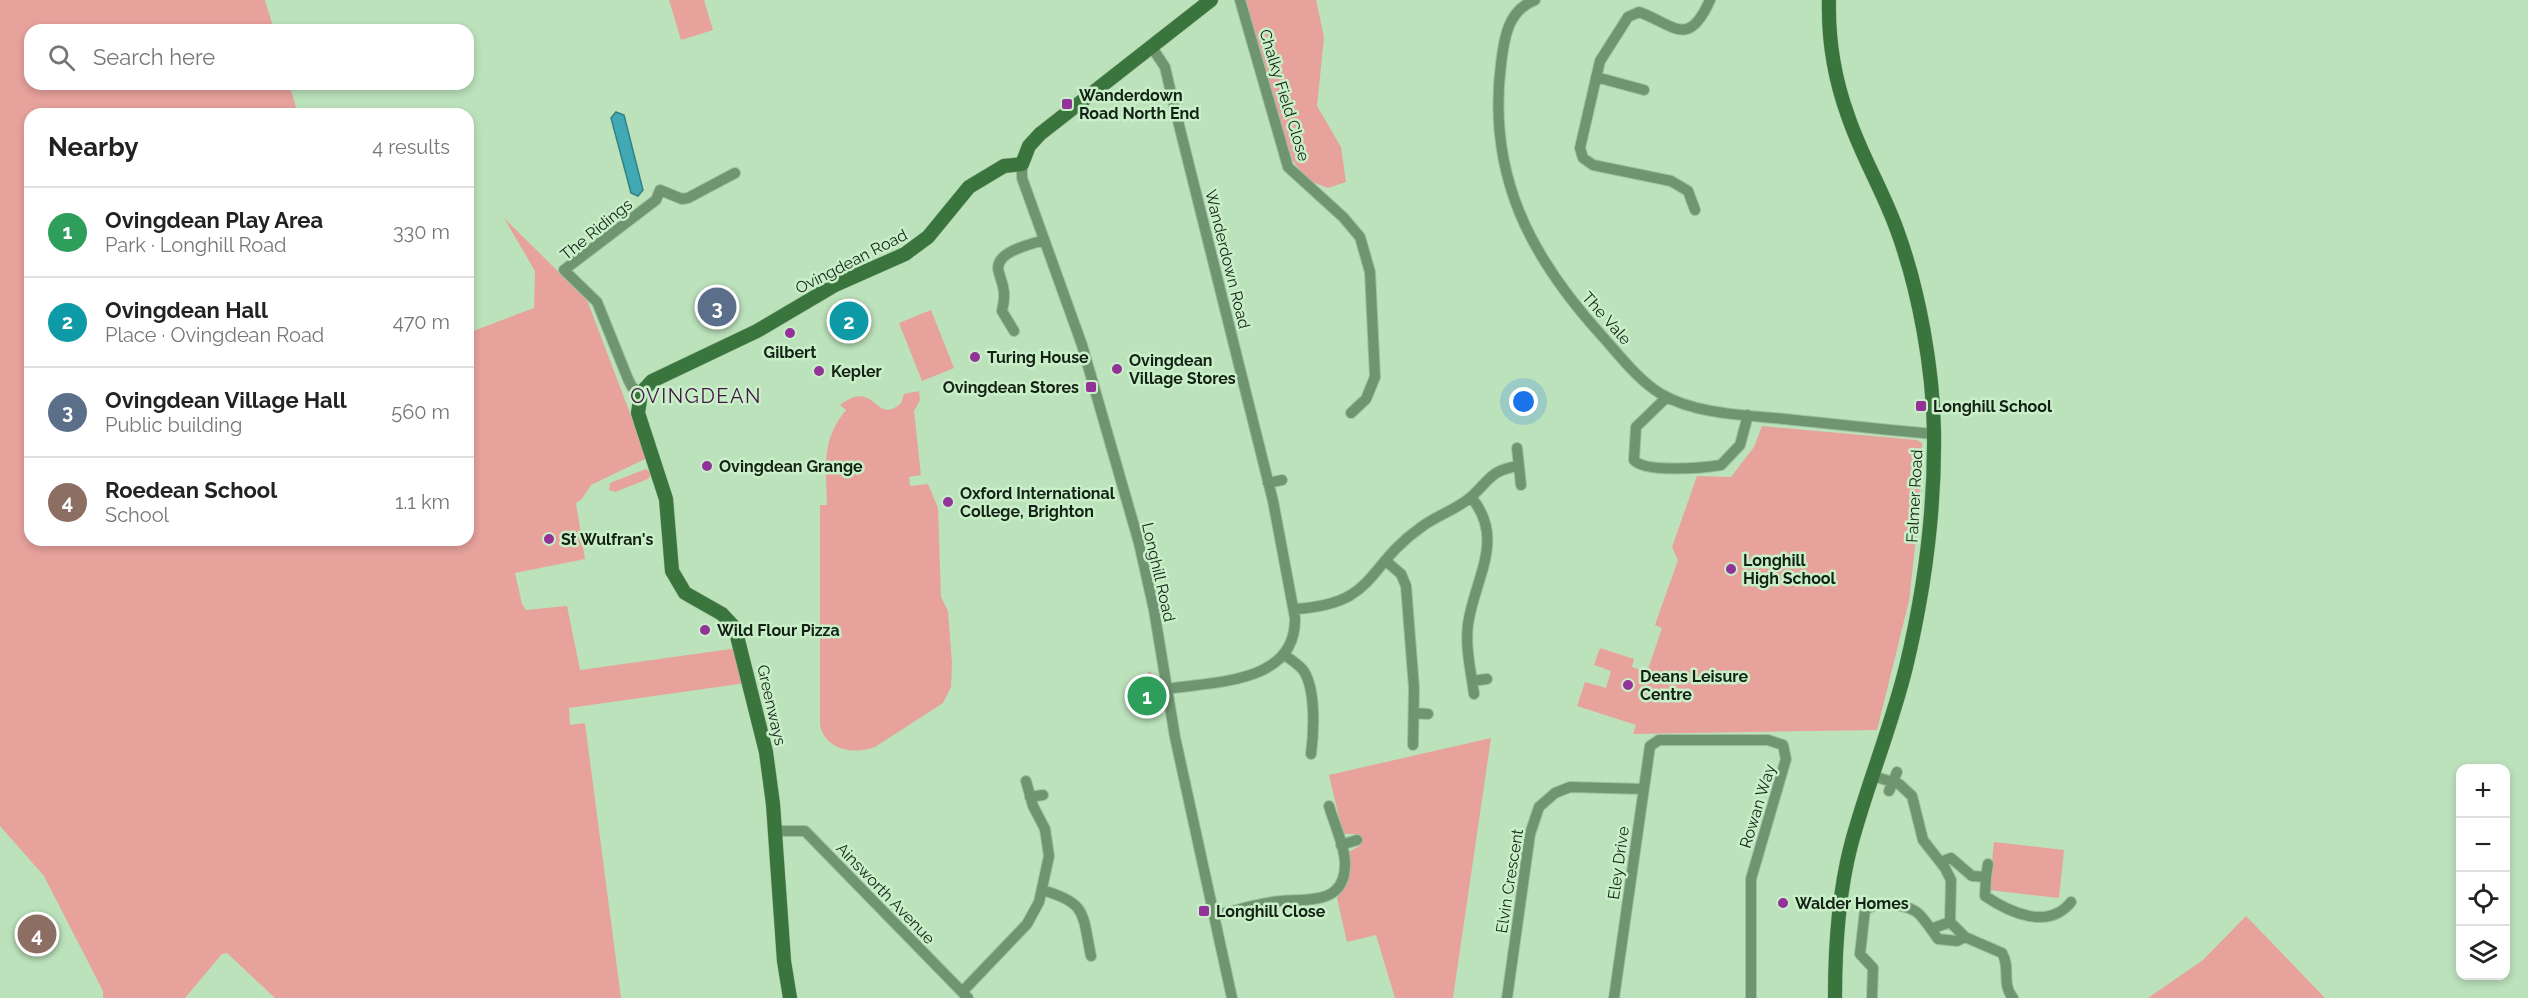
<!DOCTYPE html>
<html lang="en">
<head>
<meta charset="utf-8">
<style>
	:root { --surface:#fff; --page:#f6f6f6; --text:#222; --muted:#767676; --line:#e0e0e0; --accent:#ea580c }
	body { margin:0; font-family:Raleway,sans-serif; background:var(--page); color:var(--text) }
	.controls { position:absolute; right:18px; bottom:18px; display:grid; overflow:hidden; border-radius:12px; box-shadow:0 3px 9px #0003 }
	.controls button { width:54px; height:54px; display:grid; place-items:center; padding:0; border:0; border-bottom:2px solid var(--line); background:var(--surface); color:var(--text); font:30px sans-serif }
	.you { position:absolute; left:1524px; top:402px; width:21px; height:21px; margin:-15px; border:4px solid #fff; border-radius:50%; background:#1a73e8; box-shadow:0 0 0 9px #1a73e833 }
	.badge { display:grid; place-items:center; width:39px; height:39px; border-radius:50%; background:var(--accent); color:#fff; font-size:20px; font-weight:700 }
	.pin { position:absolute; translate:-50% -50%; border:3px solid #fff; box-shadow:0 2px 6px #0006 }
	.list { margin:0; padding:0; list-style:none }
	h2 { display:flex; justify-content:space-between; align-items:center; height:78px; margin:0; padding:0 24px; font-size:26px }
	h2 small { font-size:20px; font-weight:400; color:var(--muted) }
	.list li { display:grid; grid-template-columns:39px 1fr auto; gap:18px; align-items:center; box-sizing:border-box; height:90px; padding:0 24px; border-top:2px solid var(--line) }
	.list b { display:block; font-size:22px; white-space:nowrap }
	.list p { margin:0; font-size:20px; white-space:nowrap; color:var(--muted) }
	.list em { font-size:20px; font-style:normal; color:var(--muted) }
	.icon { flex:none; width:33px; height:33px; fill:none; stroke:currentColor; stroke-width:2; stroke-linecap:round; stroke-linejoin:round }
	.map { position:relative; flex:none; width:2528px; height:998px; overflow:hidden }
	.search { position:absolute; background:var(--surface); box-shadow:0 3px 9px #0003; left:24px; top:24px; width:450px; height:66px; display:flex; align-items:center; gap:15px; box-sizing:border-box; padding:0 21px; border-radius:18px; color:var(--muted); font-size:22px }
	.panel { position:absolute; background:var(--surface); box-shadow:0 3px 9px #0003; left:24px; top:108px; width:450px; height:438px; border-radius:18px }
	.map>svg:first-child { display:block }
	.green { fill:#e7a29c }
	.water { fill:#41a9b4; stroke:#348084; stroke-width:1.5 }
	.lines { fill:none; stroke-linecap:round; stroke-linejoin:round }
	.street-casing { stroke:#9ebf9e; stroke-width:12 }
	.secondary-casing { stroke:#9ebf9e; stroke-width:15 }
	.street { stroke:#6f9570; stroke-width:10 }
	.secondary { stroke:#3a753d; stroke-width:14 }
	.poi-dot { fill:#933299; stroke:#c9efc9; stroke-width:2 }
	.labels { text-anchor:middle; stroke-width:5; stroke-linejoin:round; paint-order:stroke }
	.poi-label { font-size:16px; font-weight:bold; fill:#142215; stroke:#c9efc9; text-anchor:start }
	.street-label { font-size:16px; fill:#142215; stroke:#c9efc9 }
	.quarter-label { font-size:20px; letter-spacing:1.5px; fill:#431546; stroke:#c9efc9 }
</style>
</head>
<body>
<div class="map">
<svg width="2528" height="998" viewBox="0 0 2528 998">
	<rect width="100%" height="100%" fill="#bce2bc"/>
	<path class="green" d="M0,0H265L274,30H30V84H289L298,114H30V540H468V333L534,308L535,271L504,218L587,300L647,458L591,485L581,500L576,503L585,559L515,573L522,604L526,610L567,606L580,670L738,648L746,683L569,708L570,725L585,723L621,998H275L227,953L222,954L185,998H103V991L44,876L0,826Z
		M669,0H704L713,30L681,40Z
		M1246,0H1316L1324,37L1317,106L1341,147L1346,182L1328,188L1307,180L1291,158Z
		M931,310L954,368L922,381L899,323Z
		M919,391L920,400L914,411L921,475L909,477L910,486L928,484L938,508L941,597L948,611L952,663L951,687L943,703L875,747C854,755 825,750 820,725V505H827C826,467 821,440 846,410L840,405C876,377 875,427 901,403L904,394Z
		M1762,426L1917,440L1922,443L1918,520L1909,601L1877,730L1633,734L1636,725L1577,706L1585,682L1606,688L1611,671L1594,665L1600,648L1634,659L1632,667L1647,672L1662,628L1655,625L1678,560L1672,547L1697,476L1731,477L1754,447Z
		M646,469L651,473L648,479L615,492L609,490L610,483Z
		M1148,672H1151L1155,705L1142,707L1138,687L1147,682Z
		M1491,738L1453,998H1395L1376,935L1347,942L1337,898L1347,882L1349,852L1361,845L1358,834H1343L1329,775Z
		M1994,842L2064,850L2059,898L1989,890Z
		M2246,916L2325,998H2148L2203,960Z"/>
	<path class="water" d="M616,112L624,115L643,190L638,196L631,193L611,118Z"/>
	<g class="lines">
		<g class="street-casing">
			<path id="street" d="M1240,0L1288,167L1343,217L1360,237L1370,272L1375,377L1366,399L1351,413
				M1535,0C1508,10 1504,38 1501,64C1487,175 1530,257 1603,337C1620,356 1639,381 1661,394C1699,416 1752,415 1794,420C1841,425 1887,430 1934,434
				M1151,46L1165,67L1171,93L1273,501L1295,618C1296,684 1215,681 1167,689
				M1596,77L1644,90
				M1022,164V178L1082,345L1139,543L1154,610L1175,737L1232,998
				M1695,210L1688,191L1671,181L1593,165L1583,158L1580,148L1600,61L1628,17L1639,12C1673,24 1688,50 1710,0
				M1014,331L1002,311C1006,295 1004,288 999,273C992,252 1029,245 1044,240
				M641,393L632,387L628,379L597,302L564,270L656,200L660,190L682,199L688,198L735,173
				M1667,397L1636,427L1634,460C1644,473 1704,468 1721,465L1740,445L1748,415
				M1517,448L1521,485
				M1268,483L1282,480
				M1471,497C1506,539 1475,577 1468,624C1465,648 1471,671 1474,694
				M1386,561L1401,574L1406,586L1414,688L1413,745
				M1295,609C1377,604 1365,567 1420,528C1435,516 1456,510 1471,497C1490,480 1490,470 1519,466
				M1285,655C1291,660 1298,664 1303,670C1316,688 1314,732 1311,754
				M1472,681L1487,679
				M1414,713L1428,714
				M1889,791L1897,772
				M1030,797L1043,795
				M774,831H805L968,998
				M1341,845L1357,840
				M1941,862L1951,858L1972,876L1986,877L1985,896C2009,912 2048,931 2071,902
				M1986,877L1988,864
				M1042,890C1088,903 1082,914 1091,956
				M1214,916C1234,911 1253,905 1273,902C1301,897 1345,909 1345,864C1345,846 1334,824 1329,806
				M1950,922L1965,937L2002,953C2011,968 2001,984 2013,998
				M1931,929L1938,939L1957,941L1965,937
				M962,992L1027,924L1039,902L1049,856L1045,829L1033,806L1026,781
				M1507,998L1530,834L1539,807L1555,793L1570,787L1643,789
				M1614,998L1650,746L1659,740H1768L1783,745L1786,759L1751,879V998
				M1872,998L1873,968L1860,954L1865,910C1876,901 1903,904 1915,911C1922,915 1926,923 1931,929L1950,922L1951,880L1945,868L1923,840L1912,796L1899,784L1873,776"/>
		</g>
		<g class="secondary-casing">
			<path id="secondary" d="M1829,0C1828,39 1835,80 1848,116C1861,155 1883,191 1897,230C1919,290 1933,368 1934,432C1935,510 1924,592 1906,667C1891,728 1867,785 1851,845C1838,895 1835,946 1835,998
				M790,998L784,961L773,804L766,752L735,628L722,614L685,593L672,571L666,499L638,413L641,393L652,381L757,331L835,285L905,254L928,237L969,187L1004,166L1022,164L1029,146L1040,134L1211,0"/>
		</g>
		<use href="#street" class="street"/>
		<use href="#secondary" class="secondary"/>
	</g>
	<g class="poi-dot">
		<rect x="1061" y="98" width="12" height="12" rx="3"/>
		<circle cx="790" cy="333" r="6"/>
		<circle cx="975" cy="357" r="6"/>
		<circle cx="1117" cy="369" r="6"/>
		<circle cx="819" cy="371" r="6"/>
		<rect x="1085" y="381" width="12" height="12" rx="3"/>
		<rect x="1915" y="400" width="12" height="12" rx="3"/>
		<circle cx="707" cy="466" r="6"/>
		<circle cx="948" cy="502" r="6"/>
		<circle cx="549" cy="539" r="6"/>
		<circle cx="1731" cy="569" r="6"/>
		<circle cx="705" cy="630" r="6"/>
		<circle cx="1628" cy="685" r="6"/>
		<circle cx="1783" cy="903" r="6"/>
		<rect x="1198" y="905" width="12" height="12" rx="3"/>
	</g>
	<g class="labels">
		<g class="poi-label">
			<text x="1079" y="101">Wanderdown<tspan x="1079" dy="18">Road North End</tspan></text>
			<text x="790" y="358" text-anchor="middle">Gilbert</text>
			<text x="987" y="363">Turing House</text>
			<text x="1129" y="366">Ovingdean<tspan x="1129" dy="18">Village Stores</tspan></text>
			<text x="831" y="377">Kepler</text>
			<text x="1079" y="393" text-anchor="end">Ovingdean Stores</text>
			<text x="1933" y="412">Longhill School</text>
			<text x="719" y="472">Ovingdean Grange</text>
			<text x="960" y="499">Oxford International<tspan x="960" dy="18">College, Brighton</tspan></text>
			<text x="561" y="545">St Wulfran's</text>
			<text x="1743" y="566">Longhill<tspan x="1743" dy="18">High School</tspan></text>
			<text x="717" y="636">Wild Flour Pizza</text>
			<text x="1640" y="682">Deans Leisure<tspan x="1640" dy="18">Centre</tspan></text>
			<text x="1795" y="909">Walder Homes</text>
			<text x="1216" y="917">Longhill Close</text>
		</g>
		<g class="street-label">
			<text transform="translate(1285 95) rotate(73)" y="6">Chalky Field Close</text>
			<text transform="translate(596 229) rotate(-39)" y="6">The Ridings</text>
			<text transform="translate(1228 259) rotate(76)" y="6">Wanderdown Road</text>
			<text transform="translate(851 261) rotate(-27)" y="6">Ovingdean Road</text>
			<text transform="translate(1607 318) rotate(48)" y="6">The Vale</text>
			<text transform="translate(1914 496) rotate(-87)" y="6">Falmer Road</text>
			<text transform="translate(1159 572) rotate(77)" y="6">Longhill Road</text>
			<text transform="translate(772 705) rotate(77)" y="6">Greenways</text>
			<text transform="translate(1757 806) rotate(-73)" y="6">Rowan Way</text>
			<text transform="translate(1618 863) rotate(-82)" y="6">Eley Drive</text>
			<text transform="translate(1509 881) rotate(-81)" y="6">Elvin Crescent</text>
			<text transform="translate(886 893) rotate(46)" y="6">Ainsworth Avenue</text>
		</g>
		<g class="quarter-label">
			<text x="696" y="403">OVINGDEAN</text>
		</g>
	</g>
</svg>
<div class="controls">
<button>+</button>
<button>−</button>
<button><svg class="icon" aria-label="locate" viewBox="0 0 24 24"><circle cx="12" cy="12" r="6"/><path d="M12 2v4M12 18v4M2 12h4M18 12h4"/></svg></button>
<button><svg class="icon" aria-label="layers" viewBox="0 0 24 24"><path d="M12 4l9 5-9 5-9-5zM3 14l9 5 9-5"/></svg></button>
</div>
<div class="you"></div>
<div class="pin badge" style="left:1147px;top:696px;background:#2e9e5b">1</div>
<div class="pin badge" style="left:849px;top:321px;background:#0f9aa8">2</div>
<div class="pin badge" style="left:717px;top:307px;background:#5c6f8a">3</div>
<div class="pin badge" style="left:37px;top:934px;background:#8d6e63">4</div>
<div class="search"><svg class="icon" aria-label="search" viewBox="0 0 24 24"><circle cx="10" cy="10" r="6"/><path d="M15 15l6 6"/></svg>Search here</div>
<section class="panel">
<h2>Nearby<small>4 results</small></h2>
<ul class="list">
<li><span class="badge" style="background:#2e9e5b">1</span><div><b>Ovingdean Play Area</b><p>Park · Longhill Road</p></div><em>330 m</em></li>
<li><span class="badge" style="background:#0f9aa8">2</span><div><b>Ovingdean Hall</b><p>Place · Ovingdean Road</p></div><em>470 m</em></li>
<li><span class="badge" style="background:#5c6f8a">3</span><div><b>Ovingdean Village Hall</b><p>Public building</p></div><em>560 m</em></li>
<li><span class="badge" style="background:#8d6e63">4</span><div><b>Roedean School</b><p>School</p></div><em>1.1 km</em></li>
</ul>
</section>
</div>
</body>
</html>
